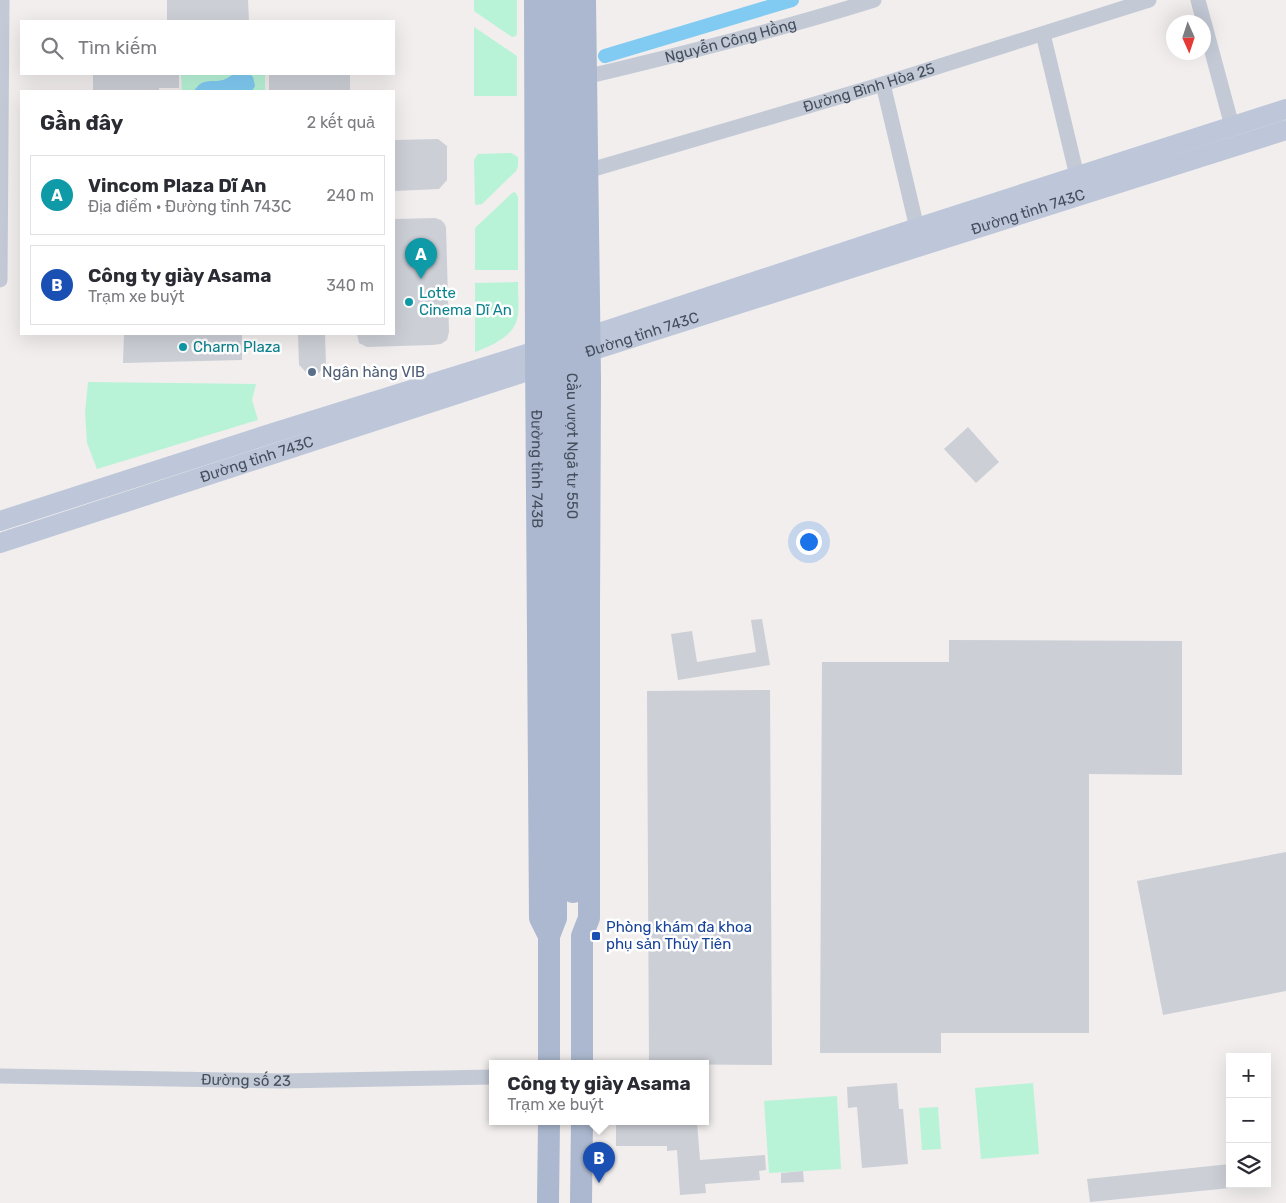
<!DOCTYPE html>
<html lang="vi">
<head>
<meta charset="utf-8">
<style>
	:root { --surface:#fff; --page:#f7f7f7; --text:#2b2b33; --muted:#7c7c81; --line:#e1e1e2; --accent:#d93025 }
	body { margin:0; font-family:Rubik,sans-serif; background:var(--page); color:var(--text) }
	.controls { position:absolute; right:15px; bottom:15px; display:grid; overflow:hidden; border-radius:0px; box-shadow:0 5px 20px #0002 }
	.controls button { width:45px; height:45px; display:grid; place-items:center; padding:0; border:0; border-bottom:1px solid var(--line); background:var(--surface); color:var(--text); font:25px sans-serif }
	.compass { position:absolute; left:1166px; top:15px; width:45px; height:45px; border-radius:50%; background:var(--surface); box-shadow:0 5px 20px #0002; rotate:177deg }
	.you { position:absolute; left:808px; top:541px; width:18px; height:18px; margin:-12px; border:4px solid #fff; border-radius:50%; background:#1a73e8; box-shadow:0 0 0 8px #1a73e833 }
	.badge { display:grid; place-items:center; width:32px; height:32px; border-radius:50%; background:var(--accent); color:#fff; font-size:16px; font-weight:700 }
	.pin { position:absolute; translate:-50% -41px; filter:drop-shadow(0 1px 2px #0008) }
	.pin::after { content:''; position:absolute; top:26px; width:18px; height:15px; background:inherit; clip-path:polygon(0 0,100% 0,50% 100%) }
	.popup { position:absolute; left:489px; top:1060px; width:220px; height:65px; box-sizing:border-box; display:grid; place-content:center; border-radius:0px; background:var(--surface); filter:drop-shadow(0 1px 4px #0005); font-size:16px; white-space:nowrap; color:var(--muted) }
	.popup b { font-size:19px; color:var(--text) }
	.popup::after { content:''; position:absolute; left:50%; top:100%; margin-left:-10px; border:10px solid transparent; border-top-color:var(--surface) }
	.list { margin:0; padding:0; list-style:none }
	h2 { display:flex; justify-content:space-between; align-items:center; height:65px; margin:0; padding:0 20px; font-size:21px }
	h2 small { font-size:16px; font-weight:400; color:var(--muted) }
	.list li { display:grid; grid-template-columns:32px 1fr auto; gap:15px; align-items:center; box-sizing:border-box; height:80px; margin:0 10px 10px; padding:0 10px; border:1px solid var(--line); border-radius:0px }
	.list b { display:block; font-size:19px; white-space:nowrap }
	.list p { margin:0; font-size:16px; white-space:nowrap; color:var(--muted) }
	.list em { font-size:16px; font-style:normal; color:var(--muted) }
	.icon { flex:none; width:28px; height:28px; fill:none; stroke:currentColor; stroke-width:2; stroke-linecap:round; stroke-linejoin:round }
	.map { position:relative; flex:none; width:1286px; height:1203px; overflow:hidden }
	.search { position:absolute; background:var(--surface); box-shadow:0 5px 20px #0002; left:20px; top:20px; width:375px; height:55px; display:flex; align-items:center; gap:12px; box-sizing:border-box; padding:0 18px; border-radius:0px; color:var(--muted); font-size:19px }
	.panel { position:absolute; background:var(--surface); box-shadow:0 5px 20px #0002; left:20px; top:90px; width:375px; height:245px; border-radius:0px }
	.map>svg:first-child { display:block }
	.green { fill:#b8f3d7 }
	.water { fill:#81cbf3 }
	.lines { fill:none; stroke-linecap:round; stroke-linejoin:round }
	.canal { stroke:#81cbf3; stroke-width:14 }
	.building { fill:#cccfd6 }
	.minor { stroke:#c3cad6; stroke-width:15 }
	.secondary { stroke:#bec7d9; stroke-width:20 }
	.primary { stroke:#abb8cf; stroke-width:22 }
	.primary-bridge { stroke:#abb8cf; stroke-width:22 }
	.culture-dot { fill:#0f9aa8; stroke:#fff; stroke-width:2 }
	.service-dot { fill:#5c6f8a; stroke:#fff; stroke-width:2 }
	.transit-dot { fill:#1a4fb4; stroke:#fff; stroke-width:2 }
	.labels { text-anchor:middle; stroke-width:5; stroke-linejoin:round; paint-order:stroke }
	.street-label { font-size:15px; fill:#444e5d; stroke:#fff }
	.culture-label { font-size:15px; fill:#0d838f; stroke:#fff; text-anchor:start }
	.service-label { font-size:15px; fill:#4e5e75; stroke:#fff; text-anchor:start }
	.transit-label { font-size:15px; fill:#164399; stroke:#fff; text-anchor:start }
</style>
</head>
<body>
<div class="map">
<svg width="1286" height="1203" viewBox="0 0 1286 1203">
	<rect width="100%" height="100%" fill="#f1eeed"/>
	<path class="green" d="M474,0H517V33L516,36L512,37L474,11Z
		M474,27L517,56V96H474Z
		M181,74H265V91H182Z
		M511,153L518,157V166L516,171L482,204L476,205L475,204L474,160L478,154Z
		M515,192L518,197V270H475V228L512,193Z
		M518,282C518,292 519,304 518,314C516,336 493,345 475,352V283Z
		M88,382L256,384L252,400L258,420L97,469L87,443L85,412Z
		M1033,1083L1039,1154L981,1159L975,1088Z
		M837,1096L841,1169L769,1173L764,1101Z
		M938,1107L941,1149L922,1150L919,1108Z"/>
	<path class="water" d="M234,74H250L253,77L255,86L252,91H194C203,77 210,83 223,80C226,79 230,76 234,74Z"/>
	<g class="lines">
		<path class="canal" d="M605,56L792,0"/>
	</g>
	<path class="building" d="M167,0H248L249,21H167Z
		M93,74H179V88H159V91L93,90Z
		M269,74H350V91H269Z
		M438,139L447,146V180L439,189L394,191V140Z
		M435,218L441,220L444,223L446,227L449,332L447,340L441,344L432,345L367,347L359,343L357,334H394V219Z
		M124,334H242V360L123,363Z
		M298,334H325L326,364L319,373L306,372L299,365Z
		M968,427L999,462L976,483L944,449Z
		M762,619L770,665L678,680L671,634L692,631L697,662L756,652L751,620Z
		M949,640L1182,641V775L1089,774V1033H941V1053H820L822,662H949Z
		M770,690L772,1065L649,1064L647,691Z
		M1286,852V991L1163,1015L1137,881Z
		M897,1083L899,1109H903L908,1164L862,1168L857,1107L848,1108L847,1087Z
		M665,1122H697L700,1160L765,1155L766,1170L759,1171L760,1180L705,1184L706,1193L680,1195L677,1150L667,1151V1146H616V1124H665Z
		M1230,1164V1188L1090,1202L1087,1179Z
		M803,1171L804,1182L781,1183V1173Z"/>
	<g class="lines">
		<g class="minor">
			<path d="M1198,0L1232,126"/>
			<path d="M1043,34L1077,176"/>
			<path id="s1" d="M585,77C682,54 779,30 874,0"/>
			<path d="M883,84L917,228"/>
			<path id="s2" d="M587,171L883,84L1149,0"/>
			<path d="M0,280L2,0"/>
			<path id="s3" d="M0,1076L281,1081L493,1077"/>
		</g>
		<g class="secondary">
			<path d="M0,521L276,432L536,351L590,336L917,228L1286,109"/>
			<path id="s4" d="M0,543L537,368L1286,130"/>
		</g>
		<g class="primary">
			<path id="s5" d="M535,0L536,351L540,918L549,936"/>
			<path d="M549,1064V936L556,918V891"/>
			<path d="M582,1064V936L589,918V608L590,378L585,0"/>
			<path d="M548,1203L549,1122"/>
			<path d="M581,1203L582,1122"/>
		</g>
		<g class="primary-bridge">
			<path d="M553,0L556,891"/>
			<path id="s6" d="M570,0L572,345L573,892"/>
		</g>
	</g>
	<g class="culture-dot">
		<circle cx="409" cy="302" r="5"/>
		<circle cx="183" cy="347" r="5"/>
	</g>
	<circle class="service-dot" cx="312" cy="372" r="5"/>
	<rect class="transit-dot" x="591" y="931" width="10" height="10" rx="2.5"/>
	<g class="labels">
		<g class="street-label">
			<text dy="5" stroke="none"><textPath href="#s1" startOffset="150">Nguyễn Công Hồng</textPath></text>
			<text dy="5" stroke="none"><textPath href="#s2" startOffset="294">Đường Bình Hòa 25</textPath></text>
			<text dy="5" stroke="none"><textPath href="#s4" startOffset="1080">Đường tỉnh 743C</textPath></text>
			<text dy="5" stroke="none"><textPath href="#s4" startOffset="675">Đường tỉnh 743C</textPath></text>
			<text dy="5" stroke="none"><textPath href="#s6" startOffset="446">Cầu vượt Ngã tư 550</textPath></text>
			<text dy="5" stroke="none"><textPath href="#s4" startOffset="270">Đường tỉnh 743C</textPath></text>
			<text dy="5" stroke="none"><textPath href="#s5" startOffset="469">Đường tỉnh 743B</textPath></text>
			<text dy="5" stroke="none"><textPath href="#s3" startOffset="246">Đường số 23</textPath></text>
		</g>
		<g class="culture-label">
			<text x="419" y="298">Lotte<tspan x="419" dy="17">Cinema Dĩ An</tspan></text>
			<text x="193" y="352">Charm Plaza</text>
		</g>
		<g class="service-label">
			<text x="322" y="377">Ngân hàng VIB</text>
		</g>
		<g class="transit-label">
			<text x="606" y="932">Phòng khám đa khoa<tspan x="606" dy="17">phụ sản Thủy Tiên</tspan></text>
		</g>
	</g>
</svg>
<div class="controls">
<button>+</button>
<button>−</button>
<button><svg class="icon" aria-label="layers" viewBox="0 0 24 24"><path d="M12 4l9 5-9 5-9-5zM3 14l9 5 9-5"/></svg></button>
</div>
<svg class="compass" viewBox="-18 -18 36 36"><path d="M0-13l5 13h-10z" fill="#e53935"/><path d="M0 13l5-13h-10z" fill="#7c7c81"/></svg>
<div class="you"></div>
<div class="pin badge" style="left:421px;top:279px;background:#0f9aa8">A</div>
<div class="pin badge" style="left:599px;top:1183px;background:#1a4fb4">B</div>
<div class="popup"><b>Công ty giày Asama</b>Trạm xe buýt</div>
<div class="search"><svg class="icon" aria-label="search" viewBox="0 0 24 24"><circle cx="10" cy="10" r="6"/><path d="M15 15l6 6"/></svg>Tìm kiếm</div>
<section class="panel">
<h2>Gần đây<small>2 kết quả</small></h2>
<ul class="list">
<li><span class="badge" style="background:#0f9aa8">A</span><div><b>Vincom Plaza Dĩ An</b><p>Địa điểm · Đường tỉnh 743C</p></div><em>240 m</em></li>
<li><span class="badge" style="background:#1a4fb4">B</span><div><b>Công ty giày Asama</b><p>Trạm xe buýt</p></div><em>340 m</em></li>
</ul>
</section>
</div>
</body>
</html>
